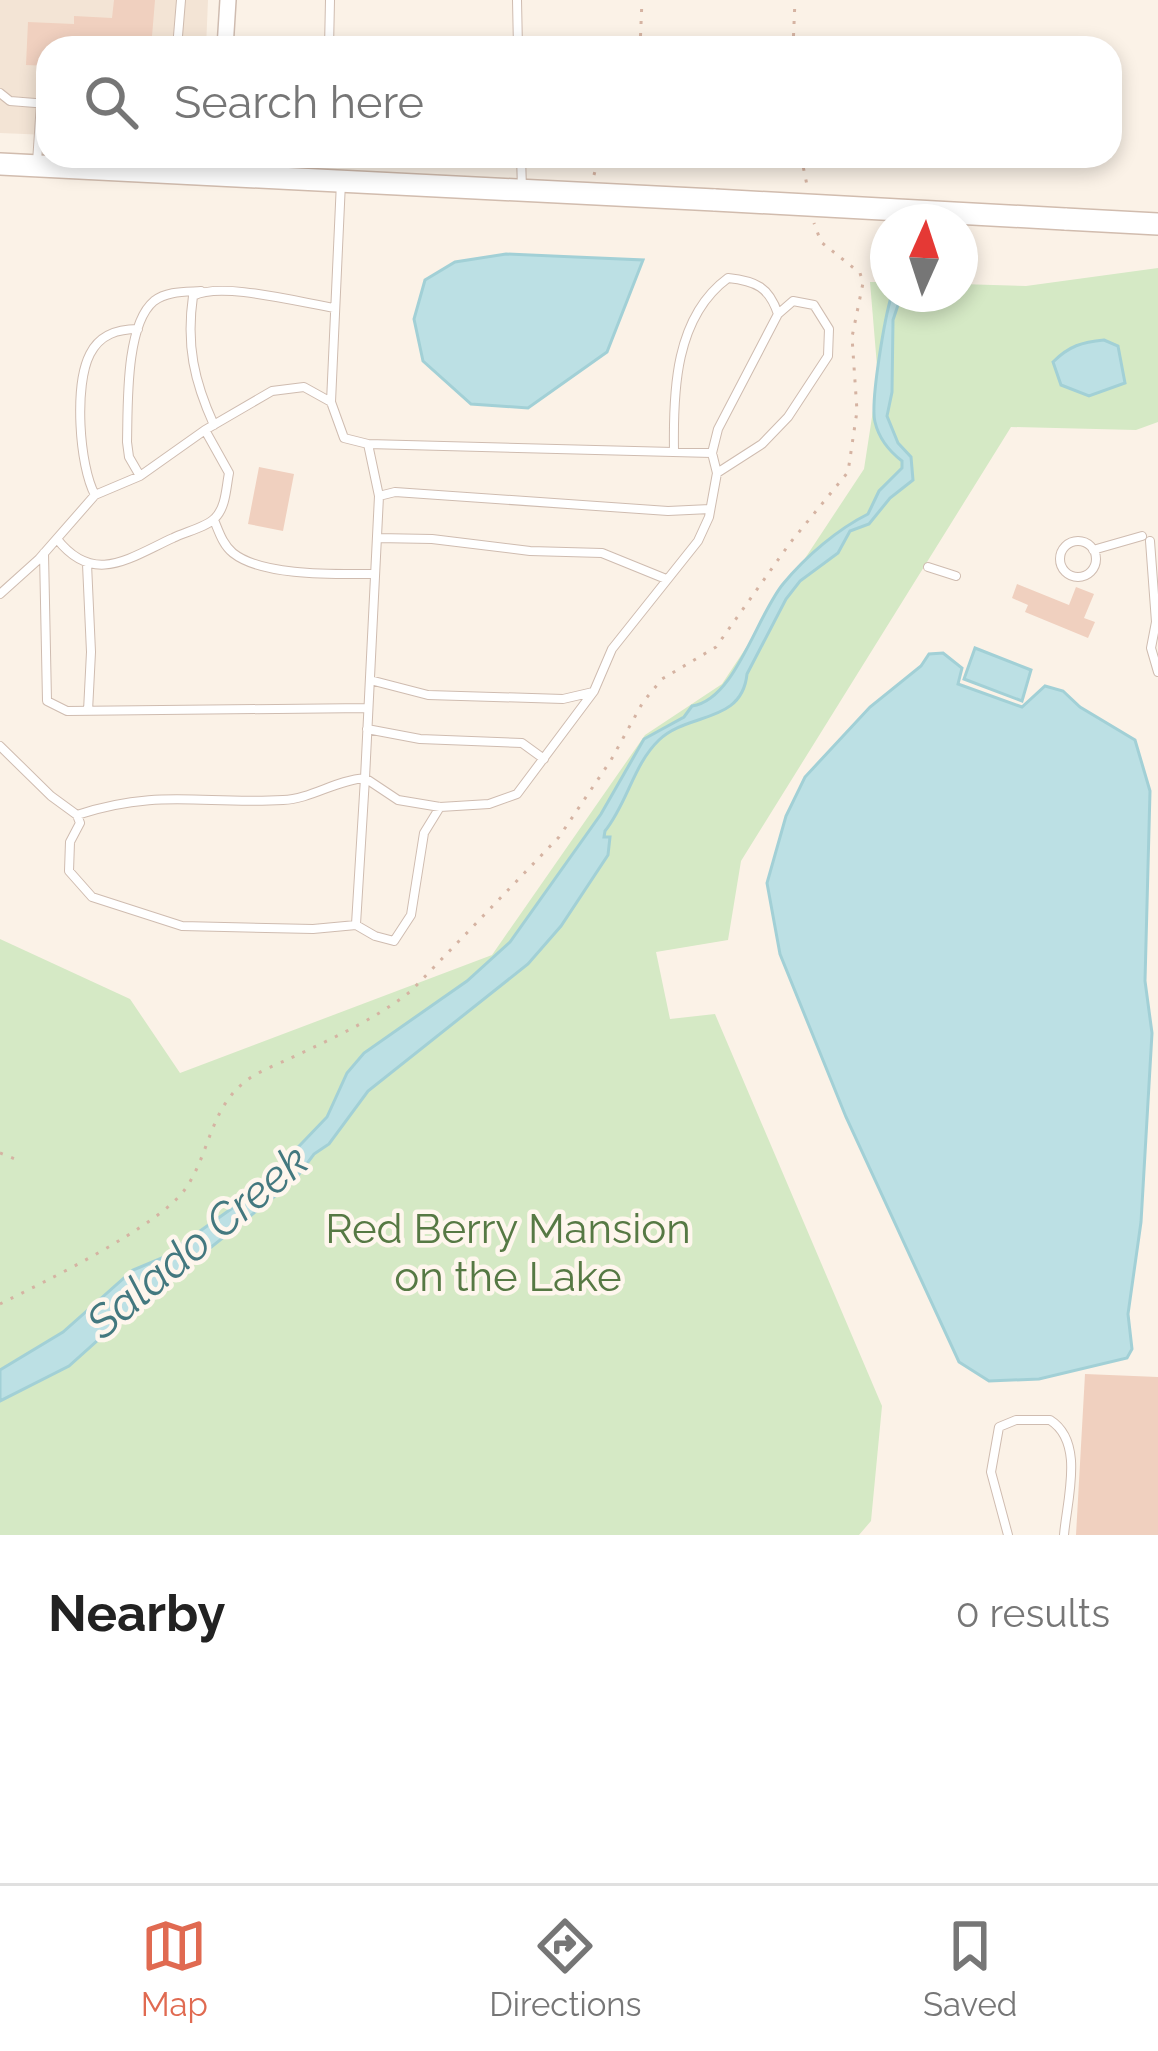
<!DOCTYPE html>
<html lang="en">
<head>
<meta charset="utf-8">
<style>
	:root { --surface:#fff; --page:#f6f6f6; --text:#222; --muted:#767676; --line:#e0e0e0; --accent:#e06a51 }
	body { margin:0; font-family:Raleway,sans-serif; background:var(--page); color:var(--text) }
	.compass { position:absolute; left:870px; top:204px; width:108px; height:108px; border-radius:50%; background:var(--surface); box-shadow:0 6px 18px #0003; rotate:3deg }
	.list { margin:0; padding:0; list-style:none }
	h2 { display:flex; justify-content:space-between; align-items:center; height:156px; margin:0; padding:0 48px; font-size:51px }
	h2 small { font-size:39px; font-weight:400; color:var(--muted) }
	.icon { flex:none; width:66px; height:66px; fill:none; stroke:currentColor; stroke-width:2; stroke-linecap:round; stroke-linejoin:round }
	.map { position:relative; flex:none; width:1158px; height:1535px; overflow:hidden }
	.search { position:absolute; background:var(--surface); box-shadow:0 6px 18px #0003; left:36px; right:36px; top:36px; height:132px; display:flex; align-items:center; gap:30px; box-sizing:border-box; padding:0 42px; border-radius:36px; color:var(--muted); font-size:45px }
	.sheet { height:348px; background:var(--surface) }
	nav { display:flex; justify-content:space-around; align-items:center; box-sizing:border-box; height:168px; border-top:3px solid var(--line); background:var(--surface); font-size:33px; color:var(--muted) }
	nav a { display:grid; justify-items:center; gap:6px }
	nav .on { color:var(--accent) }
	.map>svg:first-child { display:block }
	.residential { fill:#f3e4d5 }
	.green { fill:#d5e9c5 }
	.water { fill:#bce0e4; stroke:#a2d0d6; stroke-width:3 }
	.building { fill:#f0d0bf }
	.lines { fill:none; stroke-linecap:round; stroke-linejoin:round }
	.lane-casing { stroke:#cfbcb0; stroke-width:10 }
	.street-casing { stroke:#cfbcb0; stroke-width:18 }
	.secondary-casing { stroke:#d1bcae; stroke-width:24 }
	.path { stroke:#d5b3a2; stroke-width:3; stroke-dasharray:3 9; stroke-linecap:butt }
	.lane { stroke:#fff; stroke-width:8 }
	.street { stroke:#fff; stroke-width:15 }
	.secondary { stroke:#fff; stroke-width:21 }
	.secondary-bridge-casing { stroke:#d1bcae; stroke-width:24; stroke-linecap:butt }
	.secondary-bridge { stroke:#fff; stroke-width:21 }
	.labels { text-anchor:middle; stroke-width:9; stroke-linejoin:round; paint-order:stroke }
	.park-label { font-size:42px; fill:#567944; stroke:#fef6ed }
	.water-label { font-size:45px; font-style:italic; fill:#43787f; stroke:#fef6ed }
</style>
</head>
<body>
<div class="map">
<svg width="1158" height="1535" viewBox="0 0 1158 1535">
	<rect width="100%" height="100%" fill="#fbf2e7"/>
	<path class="residential" d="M0,0H208L206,48H48V135L0,133Z"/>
	<path class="green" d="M1158,268V422L1136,430L1011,427L741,861L728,940L656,952L670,1019L715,1014L882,1406L871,1521L859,1535H0V939L130,999L180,1073L492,955L645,735L722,684L864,469L878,378L870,282H888V294H960V284L1026,286Z"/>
	<path class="water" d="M506,254L643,260L607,352L528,408L471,404L423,361L414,319L425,280L455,262Z
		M892,294H910L898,305L893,320L892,392L887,416L898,443L911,457L913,480L890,498L869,524L850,531L838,553L800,581L786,599L747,674C742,724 688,712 659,740C633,765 628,802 605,831L604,837H610L608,855L561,926L528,964L368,1091L329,1144L314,1154L294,1181L126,1315L69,1366L0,1401V1370L63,1332L133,1270L162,1258L255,1192L327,1117L347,1073L364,1053L467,981L510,942L601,814L644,739L684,717L692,706C735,700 756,617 783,584C806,556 838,529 868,514L879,491L902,468V461C889,451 879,439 875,422C870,402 885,316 892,294Z
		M1104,340L1118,346L1125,383L1089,396L1061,385L1053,362C1069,346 1082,342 1104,340Z
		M975,648L1031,670L1022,701L964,679Z
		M943,653L962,668L958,684L1022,707L1045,686L1063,691L1080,707L1135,740L1150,791L1145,981L1152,1033L1141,1222L1128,1314L1132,1349L1127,1358L1039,1379L989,1381L959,1362L846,1117L780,954L767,883L786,816L805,777L870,707L921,666L929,654Z"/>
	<path class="building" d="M114,0H155L151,48H48V66L26,65L28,22L74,24V16L112,18Z
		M259,467L294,474L283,531L248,524Z
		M1017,584L1069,605L1076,587L1094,594L1084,618L1095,622L1088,638L1025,612L1028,605L1012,598Z
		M1085,1374L1158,1377V1535H1076Z"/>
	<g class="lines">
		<g class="lane-casing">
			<path id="lane" d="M517,0L518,48
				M177,48L181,0
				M329,48L330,0
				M0,93L10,101L48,104
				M521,156L522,189
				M37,162L41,103
				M341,182L331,402L344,438L368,444L379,496L365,778L398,800L440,807L489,804L517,794L594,691L612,649L698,541L709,517L717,473L712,453L368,444
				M214,425C194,381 186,345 193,296C221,281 302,303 335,308
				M674,451C673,391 675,317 728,278C756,281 769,287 778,314L718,429L712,453
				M717,473L762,444L788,417L828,356L829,329L814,305L793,301L778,314
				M140,476L129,457L127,442C128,407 125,325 154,301C167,291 185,292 201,291
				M95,495C79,465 74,385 90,354C100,334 118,329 138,329
				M379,496L395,492L668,511L710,509
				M214,520C219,532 223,545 233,553C263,577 339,574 375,574
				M377,538L432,539L530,551L602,553L666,579
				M57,539C94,586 129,558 173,538C185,532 207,527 215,518C226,507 226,488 229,473L205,430
				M1150,541L1156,622L1151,648L1158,672
				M1060 559a18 18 0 1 1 36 0a18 18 0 1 1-36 0Z
				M1093,550L1142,536
				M44,553L47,701L67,711L368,708
				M87,564L91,652L88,711
				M928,567L956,576
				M0,594L39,559L95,495L140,476L205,430L272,391L304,387L331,402
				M370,680L428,695L563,699L593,692
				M367,729L420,739L522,743L544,759
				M0,746L51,796L77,815C159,788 204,805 283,800C311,799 336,780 365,778L356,924
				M77,815L80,823L70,842L69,871L92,897L182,926L313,929L356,925L375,936L394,941L411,915L424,833L440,807
				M1008,1535L991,1472L999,1427L1016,1420H1050C1085,1442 1067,1499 1064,1535"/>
		</g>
		<g class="street-casing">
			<path id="street" d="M225,48L228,0
				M218,175L219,156"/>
		</g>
		<g class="secondary-casing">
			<path id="secondary" d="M0,164L715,200
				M1065,219L1158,224"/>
		</g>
		<path class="path" d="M640,48L642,0
			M793,48L795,0
			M801,156L808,190
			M594,175L599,156
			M0,1153L15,1159
			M0,1304C44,1282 160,1226 186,1188C211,1151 210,1105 250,1078C262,1070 278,1064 291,1058C333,1038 374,1020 411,991L559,837L611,760L643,702L662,679L716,647L790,543L848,472L857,411L852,337L863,283L860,273L821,242L814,223"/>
		<use href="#lane" class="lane"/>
		<use href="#street" class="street"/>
		<use href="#secondary" class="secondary"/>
		<g class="secondary-bridge-casing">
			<path id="secondary-bridge" d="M715,200L1065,219"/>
		</g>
		<use href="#secondary-bridge" class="secondary-bridge"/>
	</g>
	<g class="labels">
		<g class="park-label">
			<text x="508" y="1243">Red Berry Mansion<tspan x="508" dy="48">on the Lake</tspan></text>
		</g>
		<g class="water-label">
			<text transform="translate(197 1241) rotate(-40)" y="16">Salado Creek</text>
		</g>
	</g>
</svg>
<svg class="compass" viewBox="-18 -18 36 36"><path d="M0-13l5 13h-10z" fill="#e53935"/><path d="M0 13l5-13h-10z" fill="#767676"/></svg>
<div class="search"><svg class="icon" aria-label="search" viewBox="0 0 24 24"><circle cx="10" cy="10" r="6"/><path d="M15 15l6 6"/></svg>Search here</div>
</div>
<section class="sheet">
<h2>Nearby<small>0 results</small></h2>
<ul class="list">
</ul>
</section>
<nav>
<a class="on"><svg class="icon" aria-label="map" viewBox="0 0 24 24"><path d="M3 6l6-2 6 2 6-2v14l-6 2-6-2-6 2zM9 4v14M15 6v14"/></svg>Map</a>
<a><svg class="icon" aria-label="directions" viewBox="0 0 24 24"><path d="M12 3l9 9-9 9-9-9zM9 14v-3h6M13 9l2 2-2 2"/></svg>Directions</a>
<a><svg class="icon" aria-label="saved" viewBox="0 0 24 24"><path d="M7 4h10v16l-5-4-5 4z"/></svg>Saved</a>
</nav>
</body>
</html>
